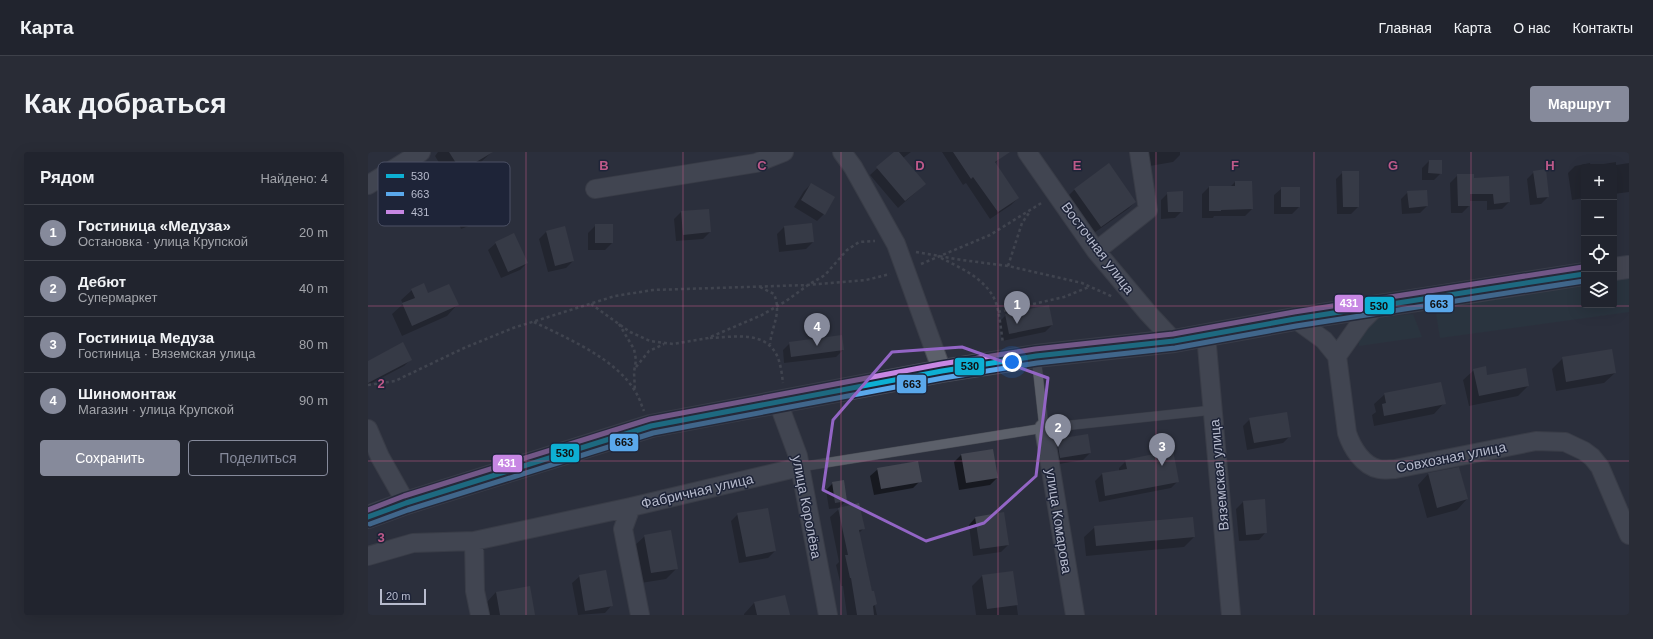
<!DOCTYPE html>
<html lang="ru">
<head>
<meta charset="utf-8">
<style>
	:root { --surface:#21242e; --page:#292c36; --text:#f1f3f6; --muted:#a2a4aa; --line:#3e414a; --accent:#868a9b }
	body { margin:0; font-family:Arial,sans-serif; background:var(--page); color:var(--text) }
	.controls { position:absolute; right:12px; top:12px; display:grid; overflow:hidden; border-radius:4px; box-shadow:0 4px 16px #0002 }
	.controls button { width:36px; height:36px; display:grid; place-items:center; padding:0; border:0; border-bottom:1px solid var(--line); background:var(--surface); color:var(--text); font:20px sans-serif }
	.scale { position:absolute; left:12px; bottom:10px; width:46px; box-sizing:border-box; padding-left:4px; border:2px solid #b7bbcd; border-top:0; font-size:11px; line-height:14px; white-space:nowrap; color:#b7bbcd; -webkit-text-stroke:3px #1e2438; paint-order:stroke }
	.you { position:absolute; left:644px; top:210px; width:14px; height:14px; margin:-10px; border:3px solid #fff; border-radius:50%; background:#1a73e8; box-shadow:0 0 0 6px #1a73e833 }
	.badge { display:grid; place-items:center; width:26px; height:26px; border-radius:50%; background:var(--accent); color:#fff; font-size:13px; font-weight:700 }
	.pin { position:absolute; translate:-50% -33px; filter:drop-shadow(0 1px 2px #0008) }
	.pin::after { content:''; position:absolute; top:21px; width:14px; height:12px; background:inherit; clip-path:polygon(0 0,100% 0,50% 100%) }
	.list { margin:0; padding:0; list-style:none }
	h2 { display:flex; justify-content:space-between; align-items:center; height:52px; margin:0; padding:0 16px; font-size:17px }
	h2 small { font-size:13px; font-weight:400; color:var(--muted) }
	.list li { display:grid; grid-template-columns:26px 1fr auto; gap:12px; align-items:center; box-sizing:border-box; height:56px; padding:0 16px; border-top:1px solid var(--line) }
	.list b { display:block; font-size:15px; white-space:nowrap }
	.list p { margin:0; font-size:13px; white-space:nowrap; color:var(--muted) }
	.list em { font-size:13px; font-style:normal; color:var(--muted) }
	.actions { display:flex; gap:8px; padding:12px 16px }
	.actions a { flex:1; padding:9px 0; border:1px solid var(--accent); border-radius:4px; text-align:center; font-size:14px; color:var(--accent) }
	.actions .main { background:var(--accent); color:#fff }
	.icon { flex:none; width:22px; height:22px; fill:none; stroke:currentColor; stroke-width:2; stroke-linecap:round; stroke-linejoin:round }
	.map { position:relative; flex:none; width:1261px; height:463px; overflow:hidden; border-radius:4px }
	header { display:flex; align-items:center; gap:24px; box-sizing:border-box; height:56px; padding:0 20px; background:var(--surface); border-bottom:1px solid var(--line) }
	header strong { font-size:19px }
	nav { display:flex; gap:22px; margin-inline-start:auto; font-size:14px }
	.intro { display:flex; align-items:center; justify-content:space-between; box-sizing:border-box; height:96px; padding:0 24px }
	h1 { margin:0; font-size:28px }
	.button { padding:10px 18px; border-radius:4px; background:var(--accent); color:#fff; font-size:14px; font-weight:700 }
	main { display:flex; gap:24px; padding:0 24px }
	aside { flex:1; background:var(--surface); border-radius:4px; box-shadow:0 4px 16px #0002 }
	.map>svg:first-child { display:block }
	.green { fill:#283a43 }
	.shadow { fill:#0007 }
	.building { fill:#444752 }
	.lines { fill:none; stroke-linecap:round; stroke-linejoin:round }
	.lane-casing { stroke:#494c55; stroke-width:10 }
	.street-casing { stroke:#494c55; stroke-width:20 }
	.primary-casing { stroke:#4a4d59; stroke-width:24 }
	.path { stroke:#5a5e67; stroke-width:2.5; stroke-dasharray:3 3; stroke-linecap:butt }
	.lane { stroke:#5c606a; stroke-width:9 }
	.street { stroke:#5c606a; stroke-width:18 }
	.primary { stroke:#5f616b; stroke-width:22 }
	.bus-1-casing { stroke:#1e2438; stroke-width:8 }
	.bus-2-casing { stroke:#1e2438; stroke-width:8 }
	.bus-3-casing { stroke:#1e2438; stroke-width:8 }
	.bus-1 { stroke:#0dafd3; stroke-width:5 }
	.bus-2 { stroke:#5aa8eb; stroke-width:5 }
	.bus-3 { stroke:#c787e3; stroke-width:5 }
	.marked { fill:none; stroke:#9365c5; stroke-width:3; stroke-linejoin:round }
	.grid { fill:none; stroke:#be5989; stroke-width:1; stroke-opacity:0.55 }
	.labels { text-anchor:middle; stroke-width:3; stroke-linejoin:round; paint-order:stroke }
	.street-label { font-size:14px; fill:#b7bbcd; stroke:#1e2438 }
	.key { fill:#1e2438; stroke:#4c5165; stroke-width:1 }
	.key-label { font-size:11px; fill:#b7bbcd }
	.grid-label { font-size:13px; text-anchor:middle; font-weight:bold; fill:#be5989; stroke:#1e2438; stroke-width:3; stroke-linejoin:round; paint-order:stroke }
	.line-badge { stroke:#1e2438; stroke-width:1.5 }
	.badge-label { font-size:11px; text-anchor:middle; font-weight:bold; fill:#fff }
	.pale-badge-label { font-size:11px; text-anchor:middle; font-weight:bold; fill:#111 }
</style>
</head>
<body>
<header>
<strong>Карта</strong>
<nav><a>Главная</a><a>Карта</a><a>О нас</a><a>Контакты</a></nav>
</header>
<div class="intro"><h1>Как добраться</h1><a class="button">Маршрут</a></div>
<main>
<aside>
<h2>Рядом<small>Найдено: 4</small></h2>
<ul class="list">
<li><span class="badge">1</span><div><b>Гостиница «Медуза»</b><p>Остановка · улица Крупской</p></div><em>20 m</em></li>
<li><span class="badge">2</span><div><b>Дебют</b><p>Супермаркет</p></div><em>40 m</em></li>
<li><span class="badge">3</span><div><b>Гостиница Медуза</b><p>Гостиница · Вяземская улица</p></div><em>80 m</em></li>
<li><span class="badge">4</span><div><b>Шиномонтаж</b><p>Магазин · улица Крупской</p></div><em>90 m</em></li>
</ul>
<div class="actions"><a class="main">Сохранить</a><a>Поделиться</a></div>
</aside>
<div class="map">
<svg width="1261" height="463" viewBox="0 0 1261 463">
	<rect width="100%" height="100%" fill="#2c303d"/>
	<path class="green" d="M1261,124V160L1072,186L1067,155L1216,131V153H1246V126Z
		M1045,162L1054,185L991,194L990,168Z"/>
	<path class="shadow" d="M70,0H124L113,10L82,29L67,4Z
		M527,0H543L535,6L557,32L530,56L502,23Z
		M574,0H627L632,6L626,12L650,46L643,53L622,67L598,31L595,33Z
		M779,0H812V3L805,10L782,14Z
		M1061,9L1073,21L1066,28H1054V16Z
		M1248,10V13L1261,11V40L1246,42V15H1216V46L1204,48L1200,21L1207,14L1222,11L1223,14Z
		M741,12L767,50L760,57L726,81L699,45L706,38Z
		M975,20L990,55L983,62H969L968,27Z
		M1166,20L1180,45L1173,52L1162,53L1159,27Z
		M1090,23L1105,27L1141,50L1134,57L1119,58V49H1101V54L1094,61H1083L1082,31Z
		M867,30L884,57L877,64H846L845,66H834V42L841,35H862Z
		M443,32L456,62L449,69L426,55L436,39Z
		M914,36L931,55L924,62H906V43Z
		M1040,40L1059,54L1052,61L1034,62L1033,47Z
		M800,41L814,59L807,66L793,67V48Z
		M92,50L127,60L119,67L93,77L85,57Z
		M313,60L342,80L335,87L308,89L306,67Z
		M227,74L244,91L237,98H220V81Z
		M416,75L445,90L438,97L411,100L409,82Z
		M178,80L205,109L198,116L180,120L171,87Z
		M128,91L159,111L152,118L133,126L120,98Z
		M44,138L89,153L79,164L34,184L24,162L35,152L33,148Z
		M681,154L684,173L677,180L634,189L631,170L638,163Z
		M422,191L475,198L468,205L416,211L415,198Z
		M1195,206L1247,221L1236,231L1188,239L1184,217Z
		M43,207L36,214L0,233V210Z
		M1106,218L1118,224L1160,234L1150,244L1101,254L1095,228Z
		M1017,242L1076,251L1066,262L1006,274L1004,263L1008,260L1006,252Z
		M882,267L922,284L915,291L879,298L875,274Z
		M719,284L722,301L715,308L685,313L682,295L689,288Z
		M593,303L629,326L622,333L591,338L586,310Z
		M758,309L810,329L803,336L731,350L727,329L734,322L751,319V316Z
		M1091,316L1099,347L1089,358L1059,366L1050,333L1060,322Z
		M510,317L552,329L545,336L506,343L502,324Z
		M465,331L478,349L471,356L461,357L458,338Z
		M875,350L898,380L891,388L871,389L868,357Z
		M471,357L496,376L491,381L509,463H479L475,434H473L468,413L471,410L462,365Z
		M370,362L407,399L400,406L371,411L363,369Z
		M608,365L640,393L633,400L605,404L601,373Z
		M727,375L826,385L816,395L718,404L716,385Z
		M277,384L309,416L298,427L273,431L266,394Z
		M644,420L650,463H608L604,434L614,424Z
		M212,424L244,453L237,461L210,463L204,431Z
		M128,440L166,463H120L118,451Z
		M416,444L421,463H376V462L386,451Z"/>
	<path class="building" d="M81,0H125L93,19Z
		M526,0H531L558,32L537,49L508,15Z
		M585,0H642L627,10L651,46L630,60L605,25L603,27Z
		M1061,8H1074V22L1060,21Z
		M741,11L768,50L733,75L706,37Z
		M1178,17L1181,45L1169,46L1165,19Z
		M974,19H991V55H975Z
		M1089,22H1106V26L1141,24L1142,50L1126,52L1125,42H1102V54H1090Z
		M867,29H884L885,57L853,58V59H841V34H867Z
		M443,31L467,45L457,63L433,48Z
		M913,35H932V55H913Z
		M1059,38L1060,54L1041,56L1039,39Z
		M815,39V60H800L799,40Z
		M341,57L343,80L315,83L313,59Z
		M444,71L446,90L418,93L416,74Z
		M227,72H245V91H227Z
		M197,74L206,109L187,114L178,79Z
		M146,81L160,111L140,120L127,90Z
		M56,131L60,141L81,132L91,153L44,174L34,151L47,146L43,137Z
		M681,153L685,173L641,182L637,162Z
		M474,183L476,198L423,205L421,190Z
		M35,190L44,208L0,231V209Z
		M1244,197L1248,221L1198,230L1194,205Z
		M1118,214L1119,223L1158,216L1161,234L1111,244L1105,217Z
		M1073,230L1078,252L1016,264L1014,252L1018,251L1016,241Z
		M919,260L923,285L886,291L881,266Z
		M720,282L723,301L692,306L689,287Z
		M625,297L630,326L598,331L593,302Z
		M805,298L811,330L737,344L734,321L759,317L757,308Z
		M550,309L554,330L513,337L509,316Z
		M1091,315L1100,347L1069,356L1060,321Z
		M476,328L479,349L467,351L464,330Z
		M897,347L899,381L878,383L875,349Z
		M491,351L497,377L491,378L504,439H506L509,452L505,454L506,463H489L483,426H482L477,403H480L470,356Z
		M400,356L408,399L378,405L369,361Z
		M636,360L641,393L612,397L607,365Z
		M825,365L827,385L728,394L726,374Z
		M303,378L310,417L283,421L276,383Z
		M238,418L245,454L217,459L211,423Z
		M645,419L650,453L619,457L614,423Z
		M162,434L167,463H132L128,440Z
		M417,443L422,463H389L386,450Z"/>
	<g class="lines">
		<g class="lane-casing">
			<path id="lane" d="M668,204L676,276
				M432,315L676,276L845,258"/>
		</g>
		<g class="street-casing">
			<path id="street" d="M474,0L485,15L528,92L574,219
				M659,0L728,99L780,161L806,189
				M0,33L53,0
				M227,37L388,11L416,0
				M728,99L780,58L771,0
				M927,167L956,188L969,204L979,281C984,296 995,314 1011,317C1016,318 1022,317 1027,317L1168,289L1197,290L1216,299L1224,305L1232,315L1261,383
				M838,183L863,463
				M969,204L993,170L1010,153
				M410,250L430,304L460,463
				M676,276L707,463
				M0,277L12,305L38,351
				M106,389L107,439L112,463
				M0,404L45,391L106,389L263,355
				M272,463L255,377L263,355L432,315"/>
		</g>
		<g class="primary-casing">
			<path id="primary" d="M1246,117L1261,115
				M0,365L38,351L283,274L574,219L668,204L806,189L927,167L1216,122"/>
		</g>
		<path class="path" d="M548,100L594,108L640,114L714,131L745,145
			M573,106C595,117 622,129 629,154C632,165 633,179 635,191
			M553,112L622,83L675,50
			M640,114L654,71L661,61
			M392,135L406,142C414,161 404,173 402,192
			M223,152L262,180L282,189L305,192L340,186L394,163L418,149L440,133L457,123L479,98L491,90L507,89
			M630,160L696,145L721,135
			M166,170C199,186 248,207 267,239C271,245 273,252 276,259
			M251,172L266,197L268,208L266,220L267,239
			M342,186C367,185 399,178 410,206C413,214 414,223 415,231
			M268,215L281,199L296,192
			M0,233L27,229L96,196L145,176L247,144L285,138L440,133L498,128L522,122"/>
		<use href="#lane" class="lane"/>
		<use href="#street" class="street"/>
		<use href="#primary" class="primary"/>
		<g class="bus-1-casing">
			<path id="bus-1" d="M0,365L38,351L283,274L574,219L668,204L806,189L927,167L1216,122"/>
		</g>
		<g class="bus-2-casing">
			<path id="bus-2" d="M2,372L40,358L285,281L575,226L669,211L807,196L928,174L1216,129"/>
		</g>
		<g class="bus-3-casing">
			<path id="bus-3" d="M0,358L36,344L282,267L573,212L667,197L805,182L926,160L1215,115"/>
		</g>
		<use href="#bus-1" class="bus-1"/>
		<use href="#bus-2" class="bus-2"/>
		<use href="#bus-3" class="bus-3"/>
	</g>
	<path d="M0 0H1261V463H0ZM594,195L680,226L668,324L616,371L558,389L455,338L465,268L524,200Z" fill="#2c303d" fill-opacity=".55" fill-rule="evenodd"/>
	<path class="marked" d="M594,195L680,226L668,324L616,371L558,389L455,338L465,268L524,200Z"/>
	<path class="grid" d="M158,0V463M315,0V463M473,0V463M630,0V463M788,0V463M946,0V463M1103,0V463M0,154H1261M0,309H1261"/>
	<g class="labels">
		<g class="street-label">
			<text transform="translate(730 96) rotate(53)" y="5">Восточная улица</text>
			<text transform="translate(1083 305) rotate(-11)" y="5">Совхозная улица</text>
			<text transform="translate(851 323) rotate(-95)" y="5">Вяземская улица</text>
			<text transform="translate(329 339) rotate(-13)" y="5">Фабричная улица</text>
			<text transform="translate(439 355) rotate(79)" y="5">улица Королёва</text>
			<text transform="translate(691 369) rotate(81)" y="5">улица Комарова</text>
		</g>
	</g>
	<rect x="10" y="10" width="132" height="64" rx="6" class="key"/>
	<rect x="18" y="22" width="18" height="4" fill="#0dafd3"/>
	<rect x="18" y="40" width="18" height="4" fill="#5aa8eb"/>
	<rect x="18" y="58" width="18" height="4" fill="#c787e3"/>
	<g class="key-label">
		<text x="43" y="28">530</text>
		<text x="43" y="46">663</text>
		<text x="43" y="64">431</text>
	</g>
	<g class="grid-label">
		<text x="236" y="18">B</text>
		<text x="394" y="18">C</text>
		<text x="552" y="18">D</text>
		<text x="709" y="18">E</text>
		<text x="867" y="18">F</text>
		<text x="1025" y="18">G</text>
		<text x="1182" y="18">H</text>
		<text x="13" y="236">2</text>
		<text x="13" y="390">3</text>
	</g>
	<g class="line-badge">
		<rect x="966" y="142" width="30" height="19" rx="4" fill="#c787e3"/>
		<rect x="1056" y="142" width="30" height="19" rx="4" fill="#5aa8eb"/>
		<rect x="996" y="144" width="31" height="19" rx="4" fill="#0dafd3"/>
		<rect x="586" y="205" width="31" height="19" rx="4" fill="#0dafd3"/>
		<rect x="528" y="222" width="31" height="20" rx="4" fill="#5aa8eb"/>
		<rect x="241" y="281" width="30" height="19" rx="4" fill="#5aa8eb"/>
		<rect x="182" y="291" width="30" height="20" rx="4" fill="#0dafd3"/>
		<rect x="124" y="302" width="31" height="19" rx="4" fill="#c787e3"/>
	</g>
	<g class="badge-label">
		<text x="981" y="155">431</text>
		<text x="139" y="315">431</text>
	</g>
	<g class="pale-badge-label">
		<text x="1071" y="156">663</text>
		<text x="1011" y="158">530</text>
		<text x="602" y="218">530</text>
		<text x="544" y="236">663</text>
		<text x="256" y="294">663</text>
		<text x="197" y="305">530</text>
	</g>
</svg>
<div class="controls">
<button>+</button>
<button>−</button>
<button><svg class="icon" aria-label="locate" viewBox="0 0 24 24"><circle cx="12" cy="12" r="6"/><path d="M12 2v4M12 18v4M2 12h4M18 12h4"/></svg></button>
<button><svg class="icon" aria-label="layers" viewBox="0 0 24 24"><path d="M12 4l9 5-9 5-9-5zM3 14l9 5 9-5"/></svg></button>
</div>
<div class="scale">20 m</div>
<div class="you"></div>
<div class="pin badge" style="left:649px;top:172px">1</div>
<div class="pin badge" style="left:690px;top:295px">2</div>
<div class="pin badge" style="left:794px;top:314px">3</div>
<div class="pin badge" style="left:449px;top:194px">4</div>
</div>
</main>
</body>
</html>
